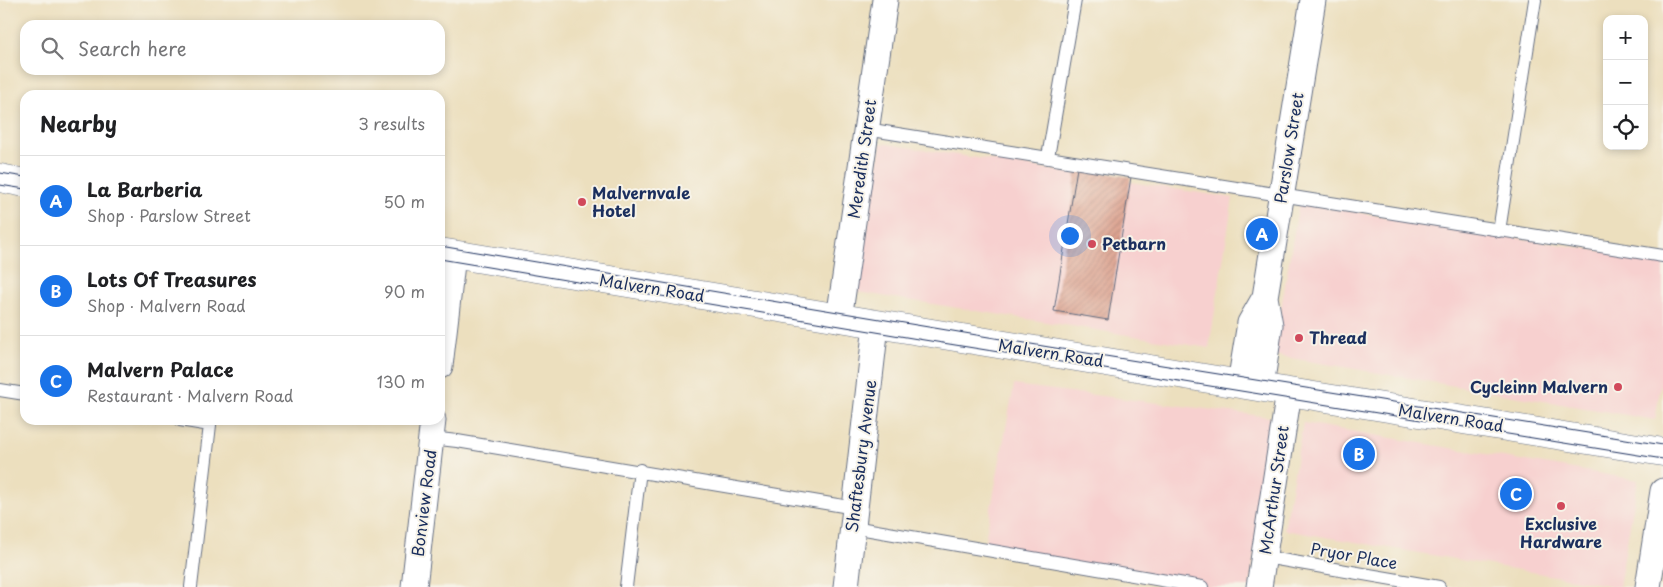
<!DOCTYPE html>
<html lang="en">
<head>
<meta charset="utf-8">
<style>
	:root { --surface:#fff; --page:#f2f2f2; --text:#202124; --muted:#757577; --line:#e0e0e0; --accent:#1a73e8 }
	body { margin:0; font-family:"Playpen Sans",sans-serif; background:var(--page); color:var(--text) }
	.controls { position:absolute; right:15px; top:15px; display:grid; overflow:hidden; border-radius:10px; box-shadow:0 2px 8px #0003 }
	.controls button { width:45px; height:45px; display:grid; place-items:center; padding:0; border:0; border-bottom:1px solid var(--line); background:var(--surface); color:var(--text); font:25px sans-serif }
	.you { position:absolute; left:1069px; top:235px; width:18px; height:18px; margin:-12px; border:4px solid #fff; border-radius:50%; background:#1a73e8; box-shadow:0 0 0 8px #1a73e833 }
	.badge { display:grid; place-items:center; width:32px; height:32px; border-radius:50%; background:var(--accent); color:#fff; font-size:16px; font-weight:700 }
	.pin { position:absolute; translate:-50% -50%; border:2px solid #fff; box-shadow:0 1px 5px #0006 }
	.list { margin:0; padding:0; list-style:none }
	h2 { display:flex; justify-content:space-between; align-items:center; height:65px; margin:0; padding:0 20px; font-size:21px }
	h2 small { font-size:16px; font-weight:400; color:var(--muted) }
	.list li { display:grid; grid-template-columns:32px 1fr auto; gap:15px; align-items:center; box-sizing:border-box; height:90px; padding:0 20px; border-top:1px solid var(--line) }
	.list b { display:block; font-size:19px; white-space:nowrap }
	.list p { margin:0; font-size:16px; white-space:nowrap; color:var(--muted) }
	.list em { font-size:16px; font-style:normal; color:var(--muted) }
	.icon { flex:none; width:28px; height:28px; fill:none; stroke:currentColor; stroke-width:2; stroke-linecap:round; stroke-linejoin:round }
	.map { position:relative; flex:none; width:1663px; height:587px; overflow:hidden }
	.search { position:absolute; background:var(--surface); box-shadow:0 2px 8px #0003; left:20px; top:20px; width:425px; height:55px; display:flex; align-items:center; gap:12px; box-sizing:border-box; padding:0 18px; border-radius:15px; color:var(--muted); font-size:19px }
	.panel { position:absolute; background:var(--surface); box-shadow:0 2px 8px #0003; left:20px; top:90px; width:425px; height:335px; border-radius:15px }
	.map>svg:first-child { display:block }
	.built { fill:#f7d0cf }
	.building { fill:url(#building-hatch) }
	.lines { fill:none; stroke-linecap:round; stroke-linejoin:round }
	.lane-casing { stroke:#646d80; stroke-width:14 }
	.street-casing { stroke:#646d80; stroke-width:27 }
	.secondary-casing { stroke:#646d80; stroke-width:29 }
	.lane { stroke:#fff; stroke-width:12 }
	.street { stroke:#fff; stroke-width:25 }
	.secondary { stroke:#fff; stroke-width:28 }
	.tram { stroke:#1b2f5e; stroke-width:1 }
	.poi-dot { fill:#d1495b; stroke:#f7f3e8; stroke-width:2 }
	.labels { text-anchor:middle; stroke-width:4; stroke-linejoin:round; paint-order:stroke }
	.street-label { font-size:16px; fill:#1b2f5e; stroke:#f7f3e8 }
	.poi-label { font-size:16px; font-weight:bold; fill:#1b2f5e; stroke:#f7f3e8; text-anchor:start }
</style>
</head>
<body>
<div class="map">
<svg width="1663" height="587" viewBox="0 0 1663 587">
	<defs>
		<pattern id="building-hatch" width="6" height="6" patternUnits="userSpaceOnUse" patternTransform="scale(1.25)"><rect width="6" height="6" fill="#d89480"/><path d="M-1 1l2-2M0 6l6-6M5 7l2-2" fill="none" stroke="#ae796c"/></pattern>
	</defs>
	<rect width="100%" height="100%" fill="#f7f3e8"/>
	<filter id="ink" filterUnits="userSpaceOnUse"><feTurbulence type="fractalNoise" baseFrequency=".02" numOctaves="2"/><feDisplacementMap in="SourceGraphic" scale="10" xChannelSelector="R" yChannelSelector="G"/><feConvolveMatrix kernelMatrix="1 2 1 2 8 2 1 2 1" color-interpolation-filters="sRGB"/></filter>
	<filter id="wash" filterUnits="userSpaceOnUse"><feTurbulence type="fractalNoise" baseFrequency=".0096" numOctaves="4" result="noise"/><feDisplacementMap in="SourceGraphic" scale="20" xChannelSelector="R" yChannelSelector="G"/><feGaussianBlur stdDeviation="1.12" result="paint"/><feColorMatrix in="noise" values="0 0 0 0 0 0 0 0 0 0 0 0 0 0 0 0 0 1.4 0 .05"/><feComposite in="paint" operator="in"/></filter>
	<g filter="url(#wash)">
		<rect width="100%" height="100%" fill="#ecdfbe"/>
		<path class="built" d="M881,143L1233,198L1209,348L857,292Z
			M1299,203L1663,261V372L1655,420L1273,355Z
			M1014,385L1270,417L1250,587H1209L983,551Z
			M1303,423L1638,480L1619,587L1284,530Z"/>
		<g id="blocks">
			<path class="building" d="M1077,168L1131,177L1108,320L1054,311Z"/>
		</g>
	</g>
	<g filter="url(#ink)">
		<use href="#blocks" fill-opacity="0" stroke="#646d80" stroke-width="1"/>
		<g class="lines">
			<g class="lane-casing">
				<path id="lane" d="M866,129L1663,256
					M1048,157L1075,0
					M1499,231L1535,0
					M0,390L25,394
					M180,420L210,425L191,587
					M431,438L457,441L855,508
					M853,527L1202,587
					M1264,557L1439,587
					M626,587L640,470"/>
			</g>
			<g class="street-casing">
				<path id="street" d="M839,319L885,0
					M440,366L453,255
					M1240,384L1250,323L1265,297
					M1261,387L1270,325L1265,297L1313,0
					M414,587L433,420
					M846,587L876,325
					M1259,587L1289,392
					M1648,587L1663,491"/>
			</g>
			<g class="secondary-casing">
				<path id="secondary" d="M0,178L25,183
					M440,252L1289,392L1663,452"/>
			</g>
			<use href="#lane" class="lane"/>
			<use href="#street" class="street"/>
			<use href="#secondary" class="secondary"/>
			<path class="tram" d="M0,173L25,177
				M0,185L25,189
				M440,246L1049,347L1663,445
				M440,259L918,339L1663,459"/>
		</g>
	</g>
	<g class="poi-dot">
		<circle cx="582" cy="202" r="5"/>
		<circle cx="1092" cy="244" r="5"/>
		<circle cx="1299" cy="338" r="5"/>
		<circle cx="1618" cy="387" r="5"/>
		<circle cx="1561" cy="506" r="5"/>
	</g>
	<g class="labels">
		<g class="street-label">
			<text transform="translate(1289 148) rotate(-81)" y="6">Parslow Street</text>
			<text transform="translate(862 159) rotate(-82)" y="6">Meredith Street</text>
			<text transform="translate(652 288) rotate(9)" y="6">Malvern Road</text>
			<text transform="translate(1051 353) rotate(9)" y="6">Malvern Road</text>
			<text transform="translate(1451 418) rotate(9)" y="6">Malvern Road</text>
			<text transform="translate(861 456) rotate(-83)" y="6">Shaftesbury Avenue</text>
			<text transform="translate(1274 490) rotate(-82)" y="6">McArthur Street</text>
			<text transform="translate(424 503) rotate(-83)" y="6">Bonview Road</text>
			<text transform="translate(1354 556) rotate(10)" y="6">Pryor Place</text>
		</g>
		<g class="poi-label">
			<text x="592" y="199">Malvernvale<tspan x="592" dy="18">Hotel</tspan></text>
			<text x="1102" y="250">Petbarn</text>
			<text x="1309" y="344">Thread</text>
			<text x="1608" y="393" text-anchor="end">Cycleinn Malvern</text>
			<text x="1561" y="530" text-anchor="middle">Exclusive<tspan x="1561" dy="18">Hardware</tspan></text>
		</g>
	</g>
</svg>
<div class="controls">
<button>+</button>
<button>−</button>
<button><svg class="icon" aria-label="locate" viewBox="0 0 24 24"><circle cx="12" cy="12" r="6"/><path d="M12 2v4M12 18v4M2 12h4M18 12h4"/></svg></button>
</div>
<div class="you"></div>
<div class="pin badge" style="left:1262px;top:234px">A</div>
<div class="pin badge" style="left:1359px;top:454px">B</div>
<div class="pin badge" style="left:1516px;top:494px">C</div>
<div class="search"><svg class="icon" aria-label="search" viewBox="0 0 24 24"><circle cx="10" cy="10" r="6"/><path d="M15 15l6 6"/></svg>Search here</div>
<section class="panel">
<h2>Nearby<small>3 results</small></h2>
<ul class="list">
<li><span class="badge">A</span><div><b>La Barberia</b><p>Shop · Parslow Street</p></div><em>50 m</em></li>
<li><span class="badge">B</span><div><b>Lots Of Treasures</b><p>Shop · Malvern Road</p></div><em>90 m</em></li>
<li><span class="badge">C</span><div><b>Malvern Palace</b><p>Restaurant · Malvern Road</p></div><em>130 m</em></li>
</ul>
</section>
</div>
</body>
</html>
